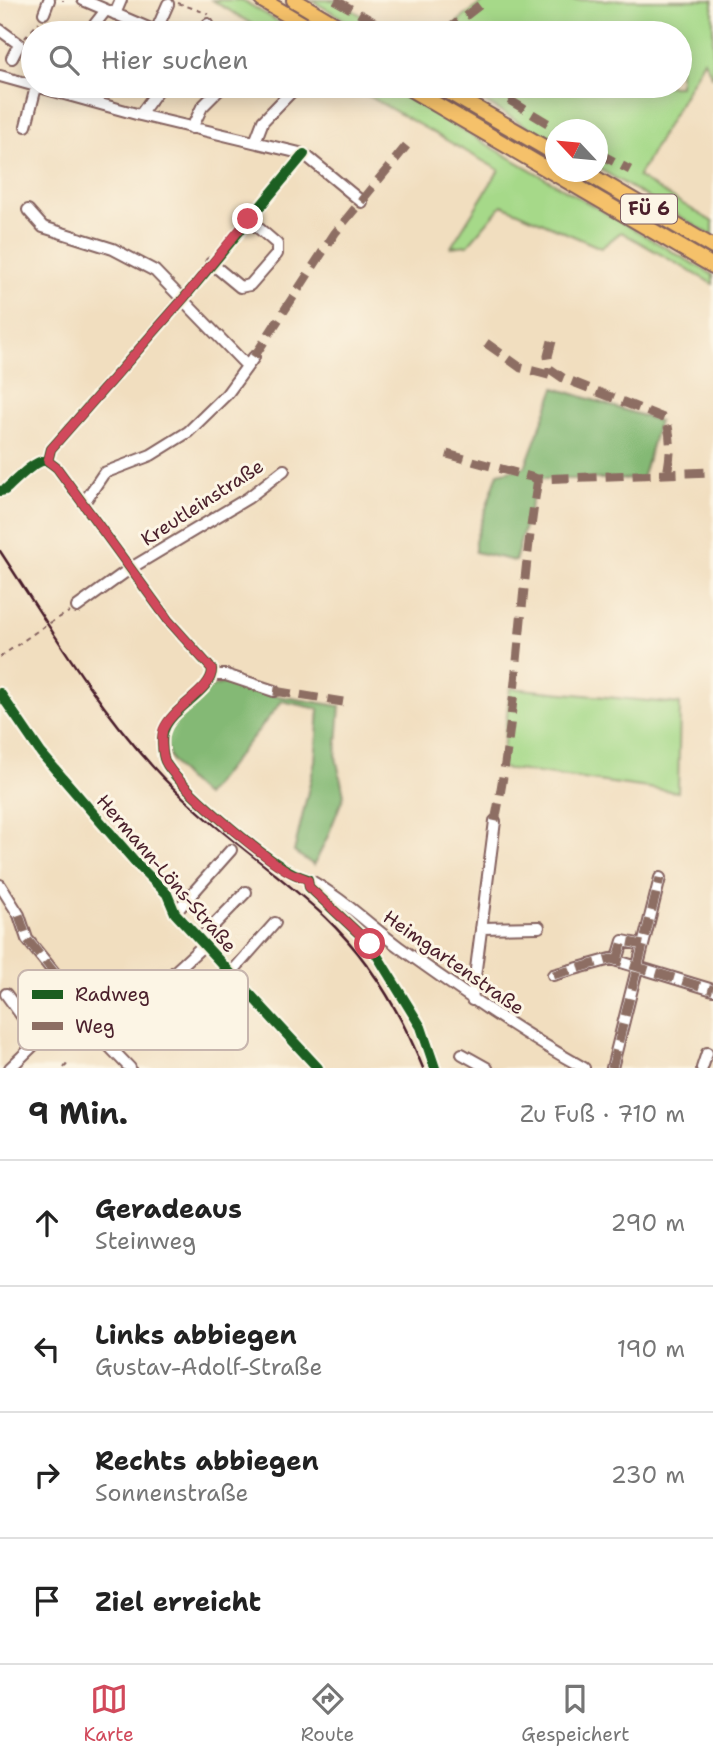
<!DOCTYPE html>
<html lang="de">
<head>
<meta charset="utf-8">
<style>
	:root { --surface:#fff; --page:#f6f6f6; --text:#222; --muted:#767676; --line:#e0e0e0; --accent:#d1495b }
	body { margin:0; font-family:"Shantell Sans",sans-serif; background:var(--page); color:var(--text) }
	.compass { position:absolute; left:545px; top:119px; width:63px; height:63px; border-radius:50%; background:var(--surface); box-shadow:0 4px 18px #0003; rotate:296deg }
	.stop { position:absolute; width:21px; height:21px; margin:-16px; border:5px solid #d1495b; border-radius:50%; background:#fff }
	.stop.end { background:#d1495b; border-color:#fff; box-shadow:0 2px 7px #0008 }
	.list { margin:0; padding:0; list-style:none }
	h2 { display:flex; justify-content:space-between; align-items:center; height:91px; margin:0; padding:0 28px; font-size:30px }
	h2 small { font-size:23px; font-weight:400; color:var(--muted) }
	.list li { display:grid; grid-template-columns:46px 1fr auto; gap:21px; align-items:center; box-sizing:border-box; height:126px; padding:0 28px; border-top:2px solid var(--line) }
	.list b { display:block; font-size:26px; white-space:nowrap }
	.list p { margin:0; font-size:23px; white-space:nowrap; color:var(--muted) }
	.list em { font-size:23px; font-style:normal; color:var(--muted) }
	.icon { flex:none; width:38px; height:38px; fill:none; stroke:currentColor; stroke-width:2; stroke-linecap:round; stroke-linejoin:round }
	.map { position:relative; flex:none; width:713px; height:1068px; overflow:hidden }
	.search { position:absolute; background:var(--surface); box-shadow:0 4px 18px #0003; left:21px; right:21px; top:21px; height:77px; display:flex; align-items:center; gap:18px; box-sizing:border-box; padding:0 24px; border-radius:38px; color:var(--muted); font-size:26px }
	.sheet { height:595px; background:var(--surface) }
	nav { display:flex; justify-content:space-around; align-items:center; box-sizing:border-box; height:98px; border-top:2px solid var(--line); background:var(--surface); font-size:19px; color:var(--muted) }
	nav a { display:grid; justify-items:center; gap:4px }
	nav .on { color:var(--accent) }
	.map>svg:first-child { display:block }
	.green { fill:#a6d989; stroke:#787c5a; stroke-width:2 }
	.forest { fill:#84b975; stroke:#676c50; stroke-width:2 }
	.lines { fill:none; stroke-linecap:round; stroke-linejoin:round }
	.minor-casing { stroke:#84625f; stroke-width:14 }
	.major-casing { stroke:#84625f; stroke-width:18 }
	.path { stroke:#84625f; stroke-width:2; stroke-dasharray:5 5; stroke-linecap:butt }
	.minor { stroke:#fff; stroke-width:10 }
	.major { stroke:#f5c16b; stroke-width:14 }
	.rail { stroke:#4a1f2b; stroke-width:2.5 }
	.quiet { stroke:#8d6e63; stroke-width:9; stroke-dasharray:18 9; stroke-linecap:butt }
	.cycleway-casing { stroke:#fcf5e5; stroke-width:15 }
	.cycleway { stroke:#1b5e20; stroke-width:10 }
	.route { stroke:#d1495b; stroke-width:9 }
	.labels { text-anchor:middle; stroke-width:6; stroke-linejoin:round; paint-order:stroke }
	.shield { fill:#fcf5e5; stroke:#7f5f63; stroke-width:2 }
	.shield-label { font-size:18px; font-weight:bold; fill:#4a1f2b }
	.street-label { font-size:19px; fill:#4a1f2b; stroke:#fcf5e5 }
	.key { fill:#fcf5e5; stroke:#c7b5ad; stroke-width:2 }
	.key-label { font-size:19px; fill:#4a1f2b }
</style>
</head>
<body>
<div class="map">
<svg width="713" height="1068" viewBox="0 0 713 1068">
	<rect width="100%" height="100%" fill="#fcf5e5"/>
	<filter id="ink" filterUnits="userSpaceOnUse"><feTurbulence type="fractalNoise" baseFrequency=".0143" numOctaves="2"/><feDisplacementMap in="SourceGraphic" scale="14" xChannelSelector="R" yChannelSelector="G"/><feConvolveMatrix kernelMatrix="1 2 1 2 8 2 1 2 1" color-interpolation-filters="sRGB"/></filter>
	<filter id="wash" filterUnits="userSpaceOnUse"><feTurbulence type="fractalNoise" baseFrequency=".00686" numOctaves="4" result="noise"/><feDisplacementMap in="SourceGraphic" scale="28" xChannelSelector="R" yChannelSelector="G"/><feGaussianBlur stdDeviation="1.57" result="paint"/><feColorMatrix in="noise" values="0 0 0 0 0 0 0 0 0 0 0 0 0 0 0 0 0 1.4 0 .05"/><feComposite in="paint" operator="in"/></filter>
	<g filter="url(#wash)">
		<rect width="100%" height="100%" fill="#f1debf"/>
		<path class="green" d="M212,0H242L297,33H267Z
			M311,0H336L390,33H368Z
			M485,0H713V78L704,60L638,177L713,222V236L598,168V130H556L555,143L458,86H680V33H443Z
			M351,86H386L713,275V284L621,232L601,248L502,205L468,245L451,247L499,170Z
			M510,688L680,704L678,792L501,768Z"/>
		<path class="forest" d="M555,388L659,421L642,479H538L515,561L475,552V541L498,473L525,467Z
			M231,682L272,695L340,706L336,757L344,795L327,838L314,865L294,852L315,761L319,709L282,701L205,796C188,781 162,760 166,734C168,722 182,712 190,705C206,690 209,685 231,682Z"/>
	</g>
	<g filter="url(#ink)">
		<g class="lines">
			<g class="minor-casing">
				<path id="minor" d="M83,0L160,33
					M44,13L49,0
					M115,14L121,0
					M0,30L19,44L12,58
					M156,31L168,4
					M88,33L106,10
					M203,33L208,24
					M0,76L140,115L304,154L362,202
					M95,102L107,86
					M140,115L161,86
					M26,126L36,87
					M192,128L202,107L223,86
					M255,142L263,121L297,86
					M28,210L43,227L113,249L155,271L247,366
					M211,263L240,287L250,285L277,254V244L248,219
					M48,461L51,449L184,298L304,154
					M0,491L5,490C13,483 36,458 47,461C48,461 56,467 57,468L168,620L212,669C213,691 172,707 164,730C161,737 162,754 165,761C175,784 265,859 289,871C295,875 302,877 308,879L309,887L370,944L421,1027L435,1068
					M83,504L104,473L151,455L188,432L227,394L254,357
					M77,607L131,568L248,498L284,470
					M212,675H226L274,691
					M0,693L41,753L138,865L167,894L175,913L318,1068
					M308,879C342,898 368,924 399,947C459,990 519,1032 584,1068
					M0,885L19,915L27,939L74,997L79,1015L130,1068
					M175,913L231,850
					M481,928L539,927
					M200,939L246,892
					M617,961L623,941L643,945
					M231,973L275,923
					M553,975L611,959L713,990
					M6,994L39,1040
					M472,1000L495,821
					M102,1039L205,944
					M462,1054L487,1068
					M10,1068L63,1017L79,1015
					M612,1068L660,878
					M702,1068L707,1053"/>
			</g>
			<g class="major-casing">
				<path id="major" d="M262,0L318,33
					M294,0L349,33
					M405,86L713,266
					M438,86L556,154
					M585,172L713,247"/>
			</g>
			<path class="path" d="M63,1V0
				M178,3L209,14
				M43,24L42,26L46,28L44,33
				M28,36L33,39
				M25,38L39,22
				M33,43V42
				M0,657L43,627L69,612
				M64,1068L66,1065L70,1068"/>
			<use href="#minor" class="minor"/>
			<use href="#major" class="major"/>
			<path class="rail" d="M0,551C48,624 94,702 153,767C204,824 270,865 325,917C369,959 401,1013 423,1068"/>
			<path class="quiet" d="M335,0L393,33
				M444,33L486,0
				M486,86L559,130
				M598,153L630,170
				M552,341L548,356L550,369L563,378L666,419C672,438 671,454 667,474
				M486,343L521,368L557,377
				M254,357L335,233L407,145
				M447,454L538,479L713,472
				M274,691L343,702
				M495,821C518,709 519,593 538,479
				M19,915L27,939L74,997
				M617,961L623,941L643,945
				M553,975L611,959L713,990
				M612,1068L660,878"/>
			<g class="cycleway-casing">
				<path id="cycleway" d="M48,461L51,449L184,298L304,154
					M0,491L5,490C13,483 36,458 47,461C48,461 56,467 57,468L168,620L212,669C213,691 172,707 164,730C161,737 162,754 165,761C175,784 265,859 289,871C295,875 302,877 308,879L309,887L370,944L421,1027L435,1068
					M0,693L41,753L138,865L167,894L175,913L318,1068"/>
			</g>
			<use href="#cycleway" class="cycleway"/>
		</g>
	</g>
	<g class="lines" filter="url(#ink)">
		<path class="route" d="M248,219L184,298L51,449L48,461L57,468L168,620L212,669C213,690 172,707 163,730C161,737 162,753 165,761C175,784 265,859 289,872C295,875 302,877 308,880L309,887L370,944"/>
	</g>
	<g class="labels">
		<rect class="shield" x="621" y="194.5" width="56" height="29" rx="5"/>
		<g class="shield-label">
			<text x="649" y="215">FÜ 6</text>
		</g>
		<g class="street-label">
			<text transform="translate(202 502) rotate(-33)" y="7">Kreutleinstraße</text>
			<text transform="translate(167 873) rotate(49)" y="7">Hermann-Löns-Straße</text>
			<text transform="translate(454 962) rotate(35)" y="7">Heimgartenstraße</text>
		</g>
	</g>
	<rect x="18" y="970" width="230" height="80" rx="10" class="key"/>
	<rect x="32" y="990" width="31" height="9" fill="#1b5e20"/>
	<rect x="32" y="1022" width="31" height="8" fill="#8d6e63"/>
	<g class="key-label">
		<text x="75" y="1001">Radweg</text>
		<text x="75" y="1033">Weg</text>
	</g>
</svg>
<svg class="compass" viewBox="-18 -18 36 36"><path d="M0-13l5 13h-10z" fill="#e53935"/><path d="M0 13l5-13h-10z" fill="#767676"/></svg>
<div class="stop" style="left:370px;top:944px"></div>
<div class="stop end" style="left:248px;top:219px"></div>
<div class="search"><svg class="icon" aria-label="search" viewBox="0 0 24 24"><circle cx="10" cy="10" r="6"/><path d="M15 15l6 6"/></svg>Hier suchen</div>
</div>
<section class="sheet">
<h2>9 Min.<small>Zu Fuß · 710 m</small></h2>
<ul class="list">
<li><svg class="icon" aria-label="ahead" viewBox="0 0 24 24"><path d="M12 20V5M6 11l6-6 6 6"/></svg><div><b>Geradeaus</b><p>Steinweg</p></div><em>290 m</em></li>
<li><svg class="icon" aria-label="left" viewBox="0 0 24 24"><path d="M17 20v-9H6M10 6l-5 5 5 5"/></svg><div><b>Links abbiegen</b><p>Gustav-Adolf-Straße</p></div><em>190 m</em></li>
<li><svg class="icon" aria-label="right" viewBox="0 0 24 24"><path d="M7 20v-9h11M14 6l5 5-5 5"/></svg><div><b>Rechts abbiegen</b><p>Sonnenstraße</p></div><em>230 m</em></li>
<li><svg class="icon" aria-label="arrive" viewBox="0 0 24 24"><path d="M6 21V4h12l-3 4 3 4H6"/></svg><div><b>Ziel erreicht</b></div></li>
</ul>
</section>
<nav>
<a class="on"><svg class="icon" aria-label="map" viewBox="0 0 24 24"><path d="M3 6l6-2 6 2 6-2v14l-6 2-6-2-6 2zM9 4v14M15 6v14"/></svg>Karte</a>
<a><svg class="icon" aria-label="directions" viewBox="0 0 24 24"><path d="M12 3l9 9-9 9-9-9zM9 14v-3h6M13 9l2 2-2 2"/></svg>Route</a>
<a><svg class="icon" aria-label="saved" viewBox="0 0 24 24"><path d="M7 4h10v16l-5-4-5 4z"/></svg>Gespeichert</a>
</nav>
</body>
</html>
